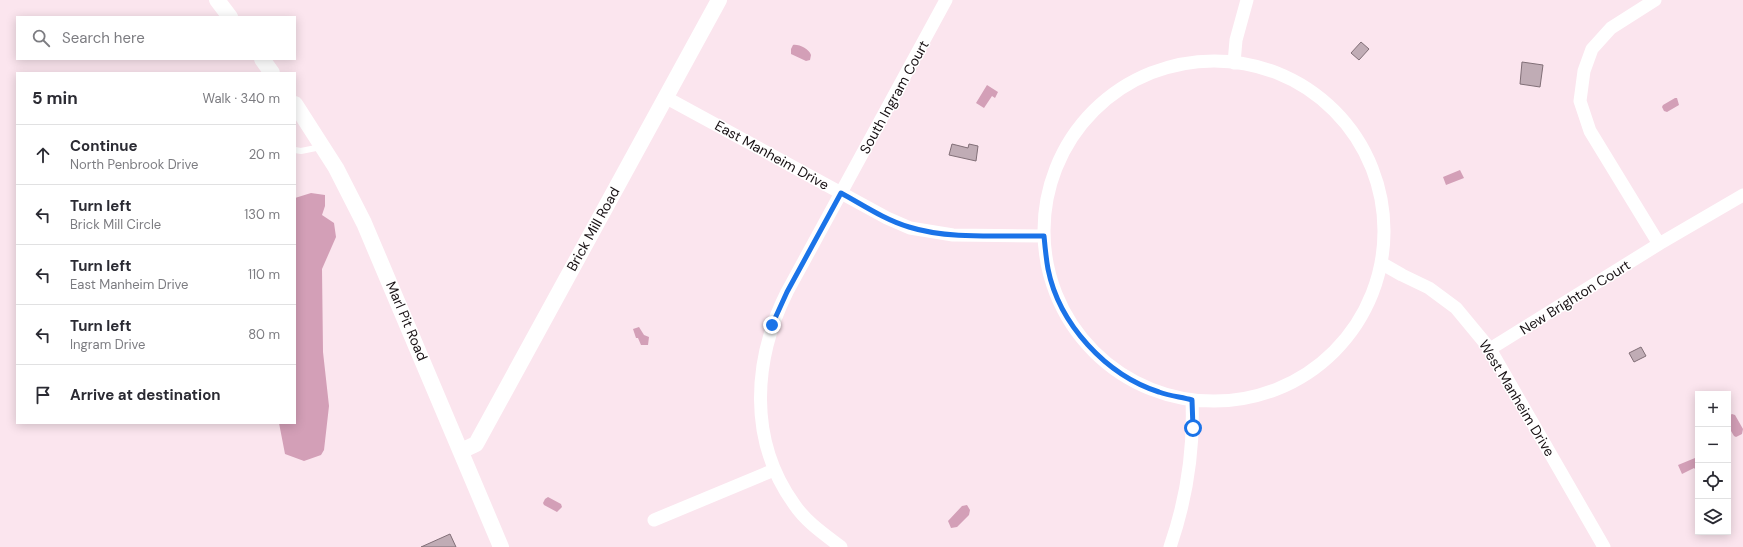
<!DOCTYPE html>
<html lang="en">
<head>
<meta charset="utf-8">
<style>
	:root { --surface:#fff; --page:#f2f2f3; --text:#2b2b33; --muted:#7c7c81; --line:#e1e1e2 }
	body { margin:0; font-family:"DM Sans",sans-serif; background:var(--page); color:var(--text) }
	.controls { position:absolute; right:12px; bottom:12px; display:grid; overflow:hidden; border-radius:0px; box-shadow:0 2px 10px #0003 }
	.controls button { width:36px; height:36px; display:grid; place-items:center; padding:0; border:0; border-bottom:1px solid var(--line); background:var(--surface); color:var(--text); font:20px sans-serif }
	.stop { position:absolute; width:12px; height:12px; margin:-9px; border:3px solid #1a73e8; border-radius:50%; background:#fff }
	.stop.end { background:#1a73e8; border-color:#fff; box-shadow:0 1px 4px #0008 }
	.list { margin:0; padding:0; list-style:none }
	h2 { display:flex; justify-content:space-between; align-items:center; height:52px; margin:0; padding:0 16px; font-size:17px }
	h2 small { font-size:13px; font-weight:400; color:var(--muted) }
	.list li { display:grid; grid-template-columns:26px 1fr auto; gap:12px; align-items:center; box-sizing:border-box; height:60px; padding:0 16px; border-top:1px solid var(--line) }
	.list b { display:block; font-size:15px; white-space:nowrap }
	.list p { margin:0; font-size:13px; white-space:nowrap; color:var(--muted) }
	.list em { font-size:13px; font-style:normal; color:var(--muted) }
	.icon { flex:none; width:22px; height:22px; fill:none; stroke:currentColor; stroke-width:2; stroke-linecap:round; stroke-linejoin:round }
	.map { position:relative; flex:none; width:1743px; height:547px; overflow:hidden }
	.search { position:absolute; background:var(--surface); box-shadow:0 2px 10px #0003; left:16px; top:16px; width:280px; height:44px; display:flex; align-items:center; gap:10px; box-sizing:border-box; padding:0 14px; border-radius:0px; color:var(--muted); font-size:15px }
	.panel { position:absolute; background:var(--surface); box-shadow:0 2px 10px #0003; left:16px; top:72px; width:280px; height:352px; border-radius:0px }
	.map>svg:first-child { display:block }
	.water { fill:#d39fb7 }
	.building { fill:#c0acb5; stroke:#816f77 }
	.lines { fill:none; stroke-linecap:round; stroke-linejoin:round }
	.service { stroke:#fff; stroke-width:6 }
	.minor { stroke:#fff; stroke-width:13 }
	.tertiary { stroke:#fff; stroke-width:16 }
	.route { stroke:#1a73e8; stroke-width:5 }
	.labels { text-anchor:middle; stroke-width:3; stroke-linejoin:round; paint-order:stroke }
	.street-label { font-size:14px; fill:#181114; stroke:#fff }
</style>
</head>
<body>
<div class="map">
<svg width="1743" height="547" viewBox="0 0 1743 547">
	<rect width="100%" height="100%" fill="#fbe5ee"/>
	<path class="water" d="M793,45C799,44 809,49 811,55L810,60L806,61L791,54V49Z
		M987,85L998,92L995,98L992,96L984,108L976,103Z
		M1675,98H1677L1679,105L1667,112L1664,111L1662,107L1663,105Z
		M1460,170L1464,178L1446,185L1443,177Z
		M311,193L325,195V206L322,215L334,223L336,237L322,269L323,352L329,406L324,450L321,455L304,461L285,454L279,423H295V198Z
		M639,327L644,335L649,337L648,345H641L638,338H636L633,329Z
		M1732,414L1735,415L1743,429L1742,434L1736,437L1734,436L1728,426V416Z
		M1695,458L1698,459V472L1694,468L1682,474L1678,465Z
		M548,497L561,504L562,507L557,512L544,505L543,503L545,499Z
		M967,505L970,510L969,515L957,527L951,528L948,521L962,506Z"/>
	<path class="building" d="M1361,42L1369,49L1359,60L1351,53Z
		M1522,62L1543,65L1540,87L1520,84Z
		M952,144L968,148L969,144L978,146L976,161L949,155Z
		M1641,347L1646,356L1634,362L1629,353Z
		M450,534L456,547H421Z"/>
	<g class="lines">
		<path class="service" d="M295,150L301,151L321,147"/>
		<path class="minor" d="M1655,0L1611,28L1592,49L1584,71L1580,101L1590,131L1659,244L1743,195
			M1044 231a170 170 0 1 1 340 0a170 170 0 1 1-340 0Z
			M1234,63L1236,40L1247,0
			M665,97L887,218L910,228L953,235L1044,236
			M1381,263L1402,275L1429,288L1456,308L1490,349L1604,547
			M1490,349L1659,244
			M654,520L774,470
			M841,547C824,534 806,522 794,504C748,440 753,360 787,292L946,0
			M1170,547C1186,501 1194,449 1192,400"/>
		<path class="tertiary" d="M217,0L230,17
			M262,59L272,73
			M295,104L336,168L364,223L501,547
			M461,451L476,444L719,0"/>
	</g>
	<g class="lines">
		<path class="route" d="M772,325L787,292L841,193C863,205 885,220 909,227C950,240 1001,235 1044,236C1045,247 1046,258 1048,269C1059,324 1106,375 1159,392C1170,396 1181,397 1192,400L1193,428"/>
	</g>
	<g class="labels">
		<g class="street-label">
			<text transform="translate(894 97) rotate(-61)" y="5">South Ingram Court</text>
			<text transform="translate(772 155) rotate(29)" y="5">East Manheim Drive</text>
			<text transform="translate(593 229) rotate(-61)" y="5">Brick Mill Road</text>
			<text transform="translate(1575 297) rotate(-32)" y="5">New Brighton Court</text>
			<text transform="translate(407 321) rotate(67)" y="5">Marl Pit Road</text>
			<text transform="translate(1517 398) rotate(59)" y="5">West Manheim Drive</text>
		</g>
	</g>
</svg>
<div class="controls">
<button>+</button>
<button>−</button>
<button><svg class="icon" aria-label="locate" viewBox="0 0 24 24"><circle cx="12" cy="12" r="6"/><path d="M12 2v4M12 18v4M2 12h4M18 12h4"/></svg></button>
<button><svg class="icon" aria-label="layers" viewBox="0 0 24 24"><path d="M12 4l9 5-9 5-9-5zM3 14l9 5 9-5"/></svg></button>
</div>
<div class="stop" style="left:1193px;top:428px"></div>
<div class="stop end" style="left:772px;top:325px"></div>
<div class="search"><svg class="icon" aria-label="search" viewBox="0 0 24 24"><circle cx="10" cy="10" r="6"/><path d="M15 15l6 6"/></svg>Search here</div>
<section class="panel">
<h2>5 min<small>Walk · 340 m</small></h2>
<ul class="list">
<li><svg class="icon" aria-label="ahead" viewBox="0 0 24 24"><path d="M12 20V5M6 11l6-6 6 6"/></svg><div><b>Continue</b><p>North Penbrook Drive</p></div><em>20 m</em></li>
<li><svg class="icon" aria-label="left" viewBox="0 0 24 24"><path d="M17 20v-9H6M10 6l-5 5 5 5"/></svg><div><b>Turn left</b><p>Brick Mill Circle</p></div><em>130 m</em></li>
<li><svg class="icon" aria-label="left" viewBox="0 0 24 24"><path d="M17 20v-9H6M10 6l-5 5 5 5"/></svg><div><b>Turn left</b><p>East Manheim Drive</p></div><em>110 m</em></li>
<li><svg class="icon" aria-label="left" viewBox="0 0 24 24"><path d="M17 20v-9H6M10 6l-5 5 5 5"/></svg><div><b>Turn left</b><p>Ingram Drive</p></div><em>80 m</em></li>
<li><svg class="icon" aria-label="arrive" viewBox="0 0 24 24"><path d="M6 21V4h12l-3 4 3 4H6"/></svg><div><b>Arrive at destination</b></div></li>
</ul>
</section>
</div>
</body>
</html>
